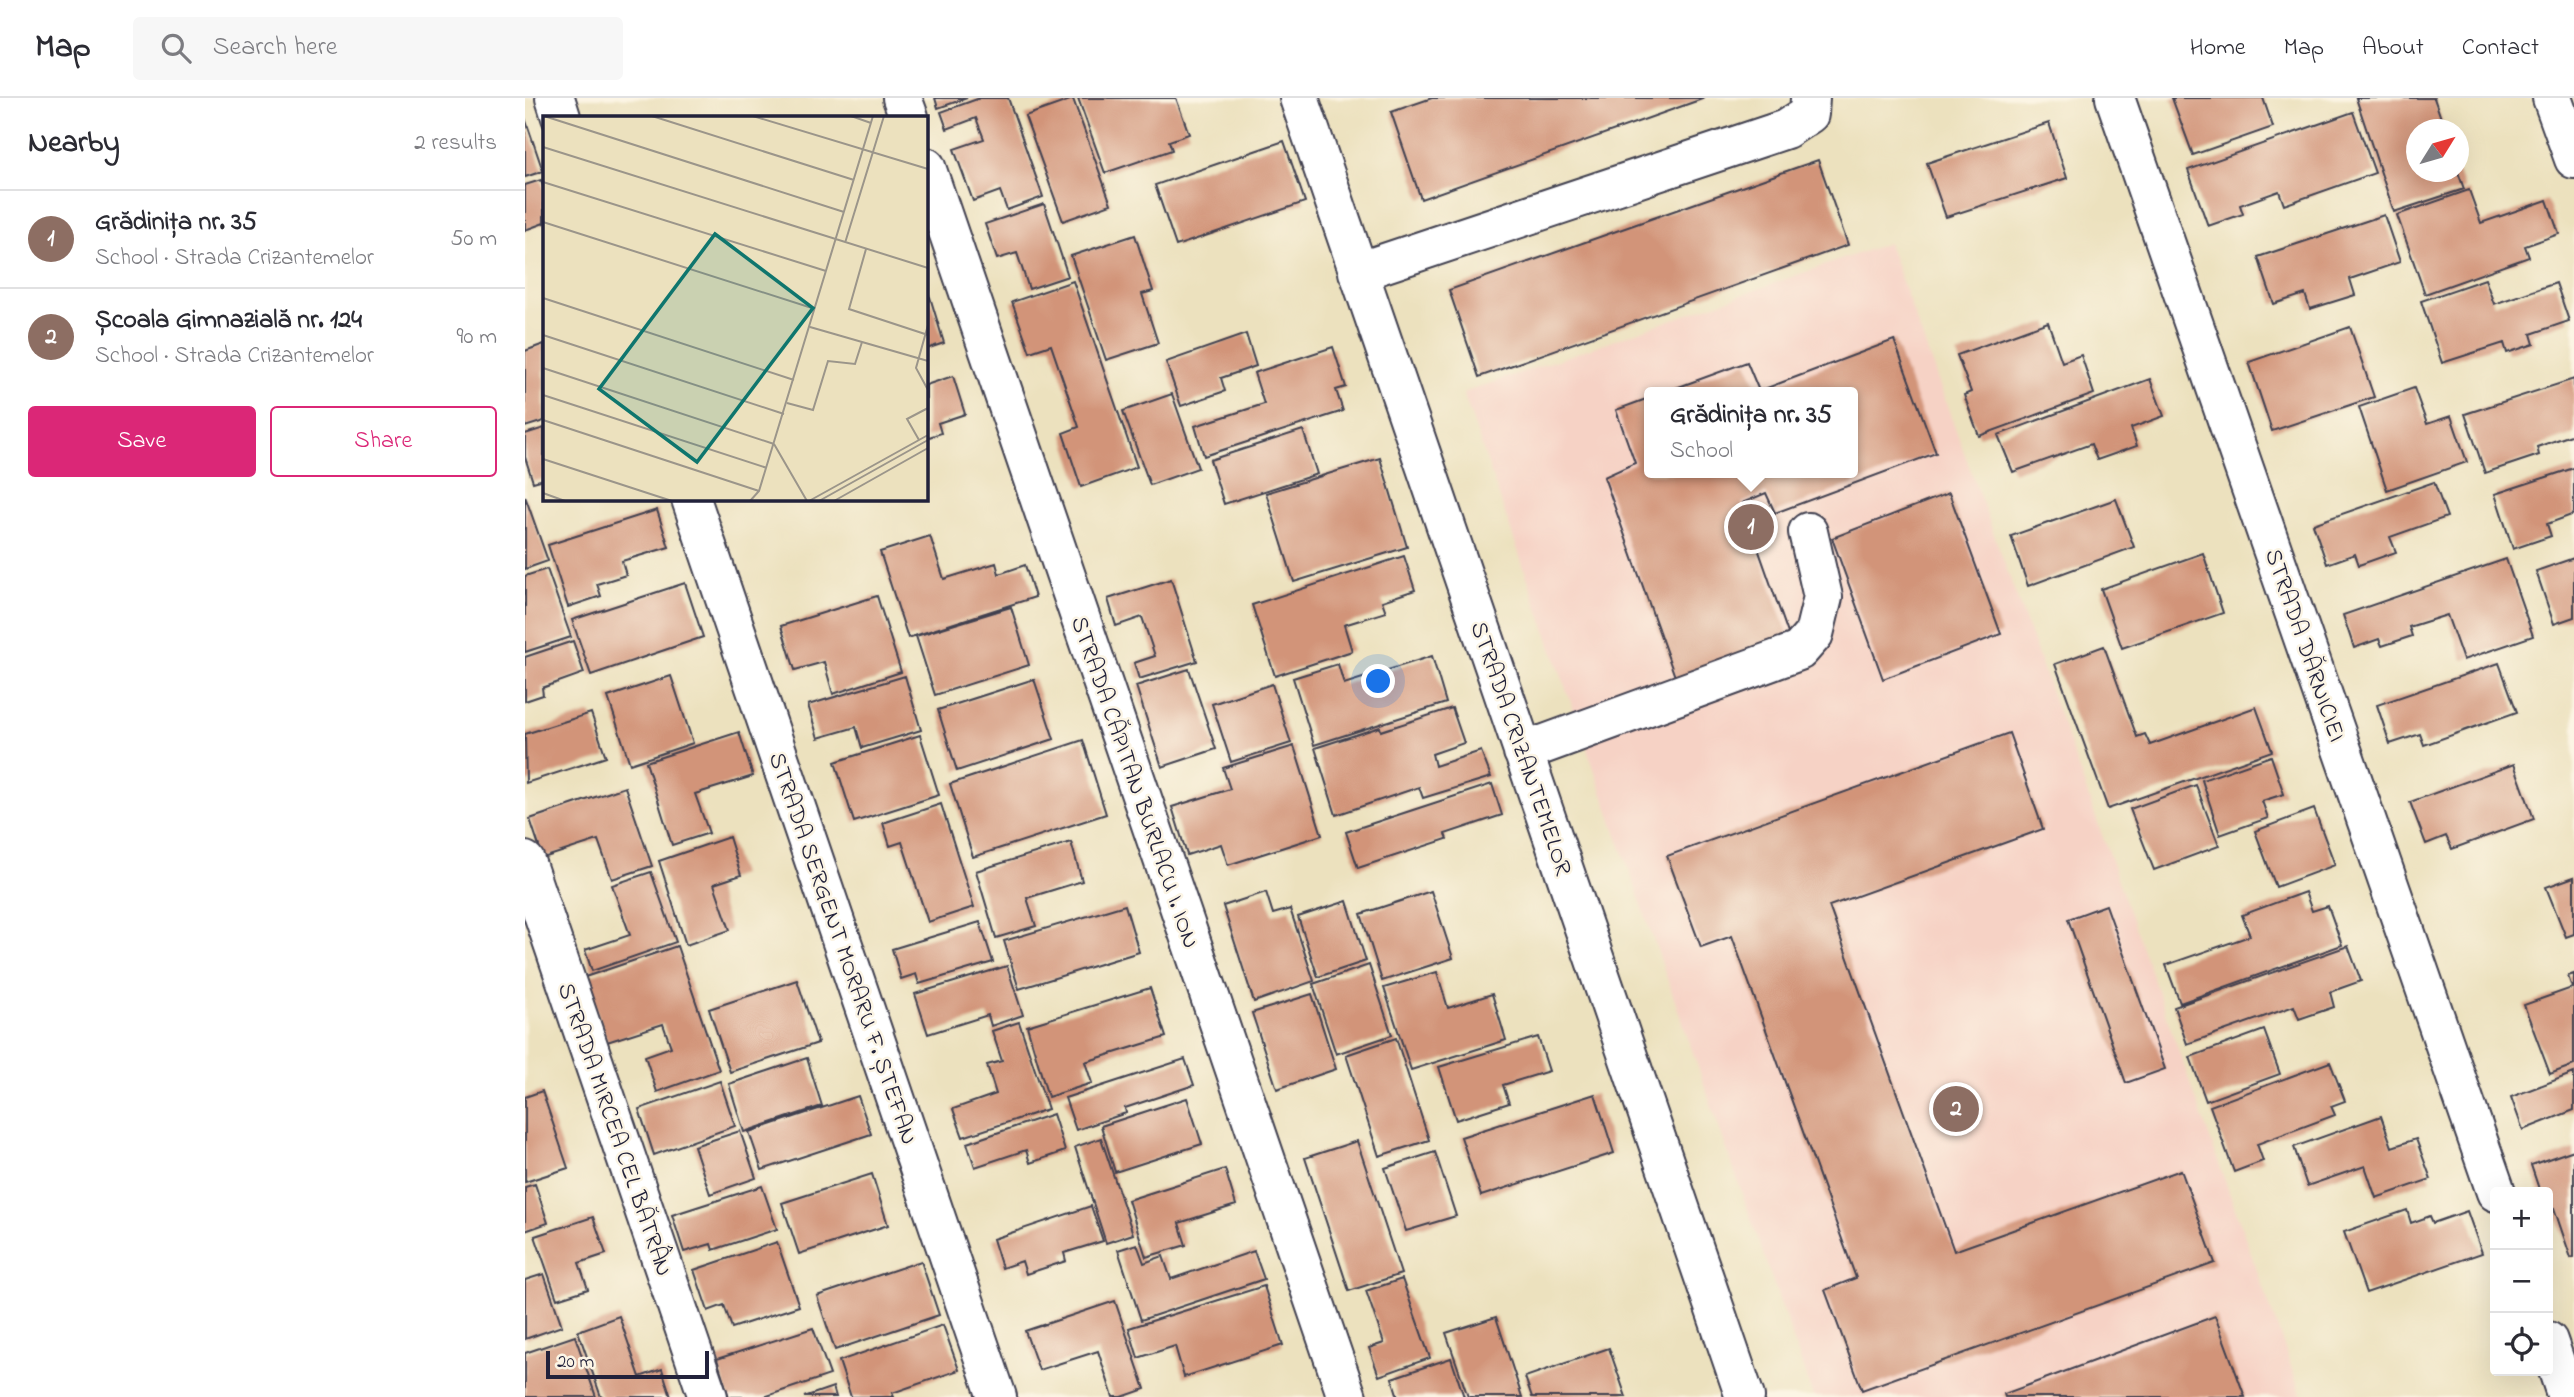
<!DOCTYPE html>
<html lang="en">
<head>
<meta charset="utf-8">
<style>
	:root { --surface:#fff; --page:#f7f7f7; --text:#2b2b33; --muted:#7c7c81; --line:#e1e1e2; --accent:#db2777 }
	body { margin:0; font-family:"Indie Flower",sans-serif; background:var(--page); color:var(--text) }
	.controls { position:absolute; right:21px; bottom:21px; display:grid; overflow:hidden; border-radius:7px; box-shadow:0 7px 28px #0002 }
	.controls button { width:63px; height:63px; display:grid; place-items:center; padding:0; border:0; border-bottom:2px solid var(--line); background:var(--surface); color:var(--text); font:35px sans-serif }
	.compass { position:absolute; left:1881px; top:21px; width:63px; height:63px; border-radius:50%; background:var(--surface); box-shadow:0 7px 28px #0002; rotate:53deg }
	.scale { position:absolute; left:21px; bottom:18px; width:163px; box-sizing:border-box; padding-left:7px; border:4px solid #22223b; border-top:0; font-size:19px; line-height:24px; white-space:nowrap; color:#22223b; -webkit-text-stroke:5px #fcf5e5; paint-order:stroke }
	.you { position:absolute; left:854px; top:584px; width:24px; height:24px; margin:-18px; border:5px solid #fff; border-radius:50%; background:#1a73e8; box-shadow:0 0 0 10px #1a73e833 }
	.badge { display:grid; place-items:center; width:46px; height:46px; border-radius:50%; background:var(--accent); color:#fff; font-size:23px; font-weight:700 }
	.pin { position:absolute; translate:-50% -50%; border:4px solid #fff; box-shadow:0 2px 7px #0006 }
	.popup { position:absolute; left:1119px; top:289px; width:214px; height:91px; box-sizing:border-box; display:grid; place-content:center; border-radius:7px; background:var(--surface); filter:drop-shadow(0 2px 5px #0005); font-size:23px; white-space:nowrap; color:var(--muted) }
	.popup b { font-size:26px; color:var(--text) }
	.popup::after { content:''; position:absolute; left:50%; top:100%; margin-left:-14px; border:14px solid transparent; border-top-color:var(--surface) }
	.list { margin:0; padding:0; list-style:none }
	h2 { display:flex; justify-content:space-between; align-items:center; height:91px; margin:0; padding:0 28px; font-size:30px }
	h2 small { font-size:23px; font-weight:400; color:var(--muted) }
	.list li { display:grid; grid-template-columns:46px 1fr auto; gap:21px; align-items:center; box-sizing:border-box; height:98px; padding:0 28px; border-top:2px solid var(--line) }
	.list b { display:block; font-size:26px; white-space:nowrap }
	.list p { margin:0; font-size:23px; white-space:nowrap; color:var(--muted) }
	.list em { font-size:23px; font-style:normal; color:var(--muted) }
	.actions { display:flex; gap:14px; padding:21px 28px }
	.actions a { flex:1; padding:16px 0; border:2px solid var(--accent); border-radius:7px; text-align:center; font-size:24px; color:var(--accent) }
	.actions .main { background:var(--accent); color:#fff }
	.icon { flex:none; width:38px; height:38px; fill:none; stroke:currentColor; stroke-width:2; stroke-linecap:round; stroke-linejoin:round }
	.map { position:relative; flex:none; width:2049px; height:1299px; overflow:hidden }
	header { display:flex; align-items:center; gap:42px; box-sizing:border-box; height:98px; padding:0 35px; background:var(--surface); border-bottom:2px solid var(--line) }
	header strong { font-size:33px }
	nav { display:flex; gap:38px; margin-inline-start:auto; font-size:24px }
	.search { width:490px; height:63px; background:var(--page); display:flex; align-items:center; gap:18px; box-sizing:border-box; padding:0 24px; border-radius:7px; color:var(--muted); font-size:26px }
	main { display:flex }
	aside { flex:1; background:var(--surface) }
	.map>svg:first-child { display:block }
	.built { fill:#f6d2c5; fill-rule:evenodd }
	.building { fill:#d29479 }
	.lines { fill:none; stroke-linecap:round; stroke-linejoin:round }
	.minor-casing { stroke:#403f4f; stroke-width:42 }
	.minor { stroke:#fff; stroke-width:38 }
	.labels { text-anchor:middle; stroke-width:5; stroke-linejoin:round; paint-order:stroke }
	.street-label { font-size:24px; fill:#22223b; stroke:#fcf5e5 }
	.inset-road { fill:none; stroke:#9b958a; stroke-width:2 }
	.view { fill:#0f766e; fill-opacity:0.15; stroke:#0f766e; stroke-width:3.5 }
	.inset-edge { fill:none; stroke:#22223b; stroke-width:3.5 }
</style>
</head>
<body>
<header>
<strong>Map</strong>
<div class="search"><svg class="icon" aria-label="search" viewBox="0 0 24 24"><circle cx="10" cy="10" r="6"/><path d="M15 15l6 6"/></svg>Search here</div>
<nav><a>Home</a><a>Map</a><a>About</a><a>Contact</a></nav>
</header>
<main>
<aside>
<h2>Nearby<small>2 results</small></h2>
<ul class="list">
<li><span class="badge" style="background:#8d6e63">1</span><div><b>Grădinița nr. 35</b><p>School · Strada Crizantemelor</p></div><em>50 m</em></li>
<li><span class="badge" style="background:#8d6e63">2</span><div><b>Școala Gimnazială nr. 124</b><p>School · Strada Crizantemelor</p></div><em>90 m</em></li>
</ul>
<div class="actions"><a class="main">Save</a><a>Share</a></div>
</aside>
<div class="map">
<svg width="2049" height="1299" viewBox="0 0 2049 1299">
	<rect width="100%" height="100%" fill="#fcf5e5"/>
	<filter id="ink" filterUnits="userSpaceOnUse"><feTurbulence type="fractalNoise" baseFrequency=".0143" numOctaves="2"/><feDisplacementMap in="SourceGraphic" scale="14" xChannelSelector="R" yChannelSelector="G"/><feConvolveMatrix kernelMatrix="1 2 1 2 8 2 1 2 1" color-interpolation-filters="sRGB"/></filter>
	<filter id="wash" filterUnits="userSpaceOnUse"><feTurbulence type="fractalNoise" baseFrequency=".00686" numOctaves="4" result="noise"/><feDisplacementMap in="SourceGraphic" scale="28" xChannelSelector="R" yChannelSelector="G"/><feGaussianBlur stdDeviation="1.57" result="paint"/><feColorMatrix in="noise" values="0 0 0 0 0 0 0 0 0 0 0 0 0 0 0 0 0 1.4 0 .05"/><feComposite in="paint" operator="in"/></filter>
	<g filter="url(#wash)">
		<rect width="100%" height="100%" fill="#ece1be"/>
		<path class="built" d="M1363,145L1515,563L1777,1299H1288L938,295ZM1124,294H1328V375H1124Z"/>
		<g id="blocks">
			<path class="building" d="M410,0H442L413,10Z
				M455,0H483L518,99L482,112L475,93L448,103L429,51L459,41L451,20L422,31L416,14Z
				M553,0H651L664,36L644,43L647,52L580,75Z
				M907,0H1180L896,101L866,14Z
				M1647,0H1738L1748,29L1668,57Z
				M1831,0H1909L1920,32H1892V74H1933L1939,91L1869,114Z
				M548,1L586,106L538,123L500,18Z
				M1828,14L1850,75L1759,107L1754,93L1715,107L1718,116L1683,128L1663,72Z
				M0,20L18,73L0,79Z
				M1524,25L1542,80L1421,119L1402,65Z
				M759,43L780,104L651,148L630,87Z
				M1293,62L1323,147L954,279L924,192Z
				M16,82L19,91V125L0,132V87Z
				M1944,92L1956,125L2022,102L2034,136L2000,148L2004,159L1900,196L1872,117Z
				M519,106L543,178L504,191L492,155L472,161L460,126Z
				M1859,117L1875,164L1825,181L1830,197L1785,211L1780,196L1749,206L1733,159Z
				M610,137L628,193L617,196L633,245L581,262L546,158Z
				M1960,181L1969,206L2031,185L2044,223L2006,236L2009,246L1982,255L1979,245L1917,265L1896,203Z
				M548,183L612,369L556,389L538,335L554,329L526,247L505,254L487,204Z
				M405,199L419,245L401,251V201Z
				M1523,224L1537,264L1556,257L1569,296L1454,338L1439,297L1446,294L1432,257Z
				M1825,229L1849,299L1747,333L1724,264Z
				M721,236L731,268L696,280L700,293L656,308L641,264Z
				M1369,242L1411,355L1250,415L1241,395L1217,405L1266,544L1153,587L1079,379L1110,365L1091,312L1124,300V375H1328V294H1140L1222,264L1234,293Z
				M19,246V323L0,329V253Z
				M808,249L821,289L811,292L818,313L679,358L670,328L739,306L729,275Z
				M428,278L440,316L413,325L416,335L401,340V287Z
				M1625,281L1639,318L1606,330L1612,348L1572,362L1566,346L1488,374L1473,337Z
				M2049,281V336L2012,349L2014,357L1960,375L1940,316Z
				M1889,290L1902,326L1926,318L1942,364L1862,392L1834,309Z
				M647,296L673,370L625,387L598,313Z
				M19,330V381L8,384L0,359V336Z
				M778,332L792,376L699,406L685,362Z
				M855,360L882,449L769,484L741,395Z
				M2049,370V416L2022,426L2026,438L1988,451L1970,396Z
				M1909,384L1922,419L1865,439L1871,454L1834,467L1830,456L1802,466L1788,426Z
				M1424,395L1476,536L1358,581L1307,440Z
				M0,398L23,463L0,471Z
				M1591,401L1609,449L1503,488L1486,438Z
				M132,412L144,449L97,463L101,477L72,486L76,498L43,509L23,447Z
				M405,438L419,481L471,465L474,476L500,467L510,499L383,540L355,454Z
				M1678,455L1698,515L1597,550L1576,491Z
				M879,458L890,492L857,503L861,514L819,527L827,553L750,578L727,507Z
				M2049,460V519L2029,526L2011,473Z
				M1981,461L2008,538L1938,562L1922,517L1884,529L1887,538L1857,548L1854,541L1829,550L1818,517Z
				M22,471L46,539L0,554V478Z
				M646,481L672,563L614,581L609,565L630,558L617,519L591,528L583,501Z
				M160,485L178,539L66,577L47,522Z
				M352,498L376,574L308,596L299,564L270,572L256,528Z
				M486,509L504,567L410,597L391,538Z
				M48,543L59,575L17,590L18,597L0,603V559Z
				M1579,548L1612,639L1620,636L1625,647L1731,609L1747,653L1583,711L1530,566Z
				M907,558L921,605L789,647L768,580L813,566L819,586Z
				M1974,565L1992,614L1899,647L1895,636L1865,646L1852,607Z
				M664,571L691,651L637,669L611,588Z
				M146,578L168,645L105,666L83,599Z
				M380,578L396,632L337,650L331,629L293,640L283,607Z
				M509,581L529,641L432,673L413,612Z
				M747,586L766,645L706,664L687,606Z
				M927,610L939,645L907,656L910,668L956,653L966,679L898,700L894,689L811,717L790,650L855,629L856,633Z
				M66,615L81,659L1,685L0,636Z
				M214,634L228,678L170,696L184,735L147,747L121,664Z
				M1484,635L1518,731L1304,808L1429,1153L1656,1072L1690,1165L1337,1292L1300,1192L1331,1180L1207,838L1176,849L1142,758Z
				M395,637L414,697L329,724L310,664Z
				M558,642L581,716L448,759L425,686Z
				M769,648L797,737L703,767L696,746L662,757L647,709L705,691L698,670Z
				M1746,658L1759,696L1737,703L1743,720L1695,737L1677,682Z
				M1989,666L2009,721L1927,751L1921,738L1901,746L1885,704Z
				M967,686L977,717L920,736L922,741L833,770L821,734Z
				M1671,687L1694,748L1629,772L1605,711Z
				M100,689L127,768L87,781L73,742L18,760L5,721Z
				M416,706L449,809L403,824L377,744L365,748L358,725Z
				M1789,711L1810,767L1751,789L1730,733Z
				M204,739L216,777L189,786L205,832L161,847L134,763Z
				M546,744L557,783L502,800L511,828L471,840L451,773Z
				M126,774L151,844L67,873L60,852L105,837L87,787Z
				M2049,779V836L2041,839L2021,789Z
				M906,793L928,860L857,883L836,816Z
				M741,794L748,816L765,811L789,883L729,904L698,808Z
				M1780,794L1787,813L1803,808L1817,847L1655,905L1641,867L1725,838L1717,817Z
				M822,803L841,863L793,879L773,819Z
				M600,807L614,854L494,891L479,843Z
				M1581,807L1640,971L1601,985L1543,821Z
				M455,824L468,864L394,886L391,876L376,881L367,851Z
				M152,848L194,972L132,994L120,958L146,949L138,926L82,944L60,879Z
				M1823,848L1836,883L1805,894L1809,909L1774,921L1769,908L1662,946L1649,909Z
				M844,867L867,937L811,956L788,886Z
				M482,868L498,917L466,928L463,917L403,936L390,896Z
				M912,874L923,910L967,896L981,942L886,972L859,890Z
				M2049,876V967L2025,976L1999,907L2047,890L2043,878Z
				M272,882L293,945L205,974L184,911Z
				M625,890L641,939L560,964L567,985L523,999L502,928Z
				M787,896L811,971L752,991L727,915Z
				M494,924L523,1011L438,1039L428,1011L471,996L462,967L477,963L467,933Z
				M1739,932L1755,976L1681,1003L1665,959Z
				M1013,939L1024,973L978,987L984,1005L931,1022L914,969Z
				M871,940L904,1042L854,1058L821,957Z
				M282,960L297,1008L219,1034L204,986Z
				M660,961L669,987L600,1010L601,1015L551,1032L540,1000Z
				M1805,964L1820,1003L1806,1008L1810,1017L1732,1046L1738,1063L1709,1074L1685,1008Z
				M2049,975V1012L1998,1032L1986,999Z
				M195,983L210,1028L129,1057L114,1011Z
				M17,993L43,1070L0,1084V999Z
				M1070,996L1089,1055L956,1098L936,1039Z
				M333,998L346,1036L237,1072L224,1034Z
				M662,1000L677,1046L590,1074L576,1028Z
				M528,1016L540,1053L505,1065L501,1052L450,1069L442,1045Z
				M1856,1018L1867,1049L1891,1041L1906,1081L1851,1100L1840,1068L1782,1088L1769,1049Z
				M215,1033L231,1080L185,1096L169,1048Z
				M576,1040L608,1136L581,1145L550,1049Z
				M832,1043L876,1176L824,1193L780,1060Z
				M2049,1052V1159L2046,1160L2029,1110L2023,1112V1094H2015L2006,1067Z
				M910,1054L931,1118L881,1133L860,1070Z
				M700,1071L711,1107L654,1125L661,1147L621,1159L603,1102Z
				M347,1076L363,1127L274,1156L257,1105Z
				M10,1086L23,1125L0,1133V1089Z
				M237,1088L252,1131L188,1152L186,1146L159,1154L147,1117Z
				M566,1108L578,1143L539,1155L541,1163L501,1176L497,1163L477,1170L468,1141Z
				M1882,1112L1886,1125L1905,1118L1908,1125L1942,1113L1957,1155L1841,1195L1819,1134Z
				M68,1119L81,1156L54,1165L63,1191L32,1201L10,1138Z
				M252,1144L274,1208L207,1230L199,1207L183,1213L169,1172Z
				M612,1146L619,1165L638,1158L646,1181L729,1153L739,1181L616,1222L593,1152Z
				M396,1163L414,1217L310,1252L292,1198Z
				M19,1176L37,1228L0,1241V1182Z
				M877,1181L905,1260L854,1278L844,1250L859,1245L841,1193Z
				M739,1188L758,1247L659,1279L650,1248L613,1260L604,1230Z
				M590,1203L620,1291L597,1299H588L573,1253L514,1272L500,1233Z
				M94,1218L115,1279L137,1271L146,1299H76L53,1233Z
				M1690,1218L1720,1299H1480L1479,1296Z
				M971,1219L997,1299H943L921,1235Z
				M418,1227L434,1272L367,1295L369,1299H326L314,1263Z
				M288,1230L305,1277L239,1299H204L192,1261Z
				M50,1238L71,1299H0V1255Z
				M1084,1250L1101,1299H1007L1000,1279Z
				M926,1260L939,1299H873L867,1280Z
				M308,1289L311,1299H279Z"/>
		</g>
	</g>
	<g filter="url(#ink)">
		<use href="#blocks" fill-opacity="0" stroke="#403f4f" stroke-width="2"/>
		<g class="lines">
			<g class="minor-casing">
				<path id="minor" d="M30,0L36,19
					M377,0L384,19
					M774,0L1220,1299
					M1590,0L1971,1094
					M2027,0L2049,61
					M401,69L822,1299
					M833,174L1261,31L1284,16L1285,0
					M166,401L472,1299
					M998,654L1274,553L1289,536L1298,499L1283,434
					M0,763L183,1299
					M2023,1243L2042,1299"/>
			</g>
			<use href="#minor" class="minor"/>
		</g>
	</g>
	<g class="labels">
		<g class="street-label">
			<text transform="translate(1781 547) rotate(71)" y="8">STRADA DĂRNICIEI</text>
			<text transform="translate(997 650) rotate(71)" y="8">STRADA CRIZANTEMELOR</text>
			<text transform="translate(611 684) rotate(71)" y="8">STRADA CĂPITAN BURLACU I. ION</text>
			<text transform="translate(319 850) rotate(71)" y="8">STRADA SERGENT MORARU F. ȘTEFAN</text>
			<text transform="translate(91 1031) rotate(71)" y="8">STRADA MIRCEA CEL BĂTRÂN</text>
		</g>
	</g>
	<g transform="translate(18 18)">
		<rect width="385" height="385" fill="#ece1be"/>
		<path class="inset-road" d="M1,0L301,96M109,0L311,64M210,0L385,53M308,0L328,7M0,31L385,152M0,66L283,155M0,106L272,193M302,127L341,0M323,133L306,193L385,219M0,182L251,264M385,209L373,252L385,274M267,211L385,245M0,219L241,298M0,252L231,328M0,279L224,352M244,287L270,294L285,245L312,248L319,226M0,304L216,375M376,324L364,303L385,292M231,328L264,385M0,343L129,385M0,377L22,385M207,385L216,375L330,0M266,385L385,319M276,385L385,324M291,385L385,332"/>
		<path class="view" d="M172,118L270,192L154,346L56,273Z"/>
		<rect width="385" height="385" class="inset-edge"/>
	</g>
</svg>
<div class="controls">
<button>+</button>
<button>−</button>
<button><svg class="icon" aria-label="locate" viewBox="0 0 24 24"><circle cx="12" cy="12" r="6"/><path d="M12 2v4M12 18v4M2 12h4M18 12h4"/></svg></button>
</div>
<svg class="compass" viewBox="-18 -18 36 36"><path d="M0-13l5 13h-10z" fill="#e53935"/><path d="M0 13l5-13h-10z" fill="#7c7c81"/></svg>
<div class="scale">20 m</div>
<div class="you"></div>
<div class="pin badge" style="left:1226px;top:429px;background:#8d6e63">1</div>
<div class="popup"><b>Grădinița nr. 35</b>School</div>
<div class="pin badge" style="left:1431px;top:1011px;background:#8d6e63">2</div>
</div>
</main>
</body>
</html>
